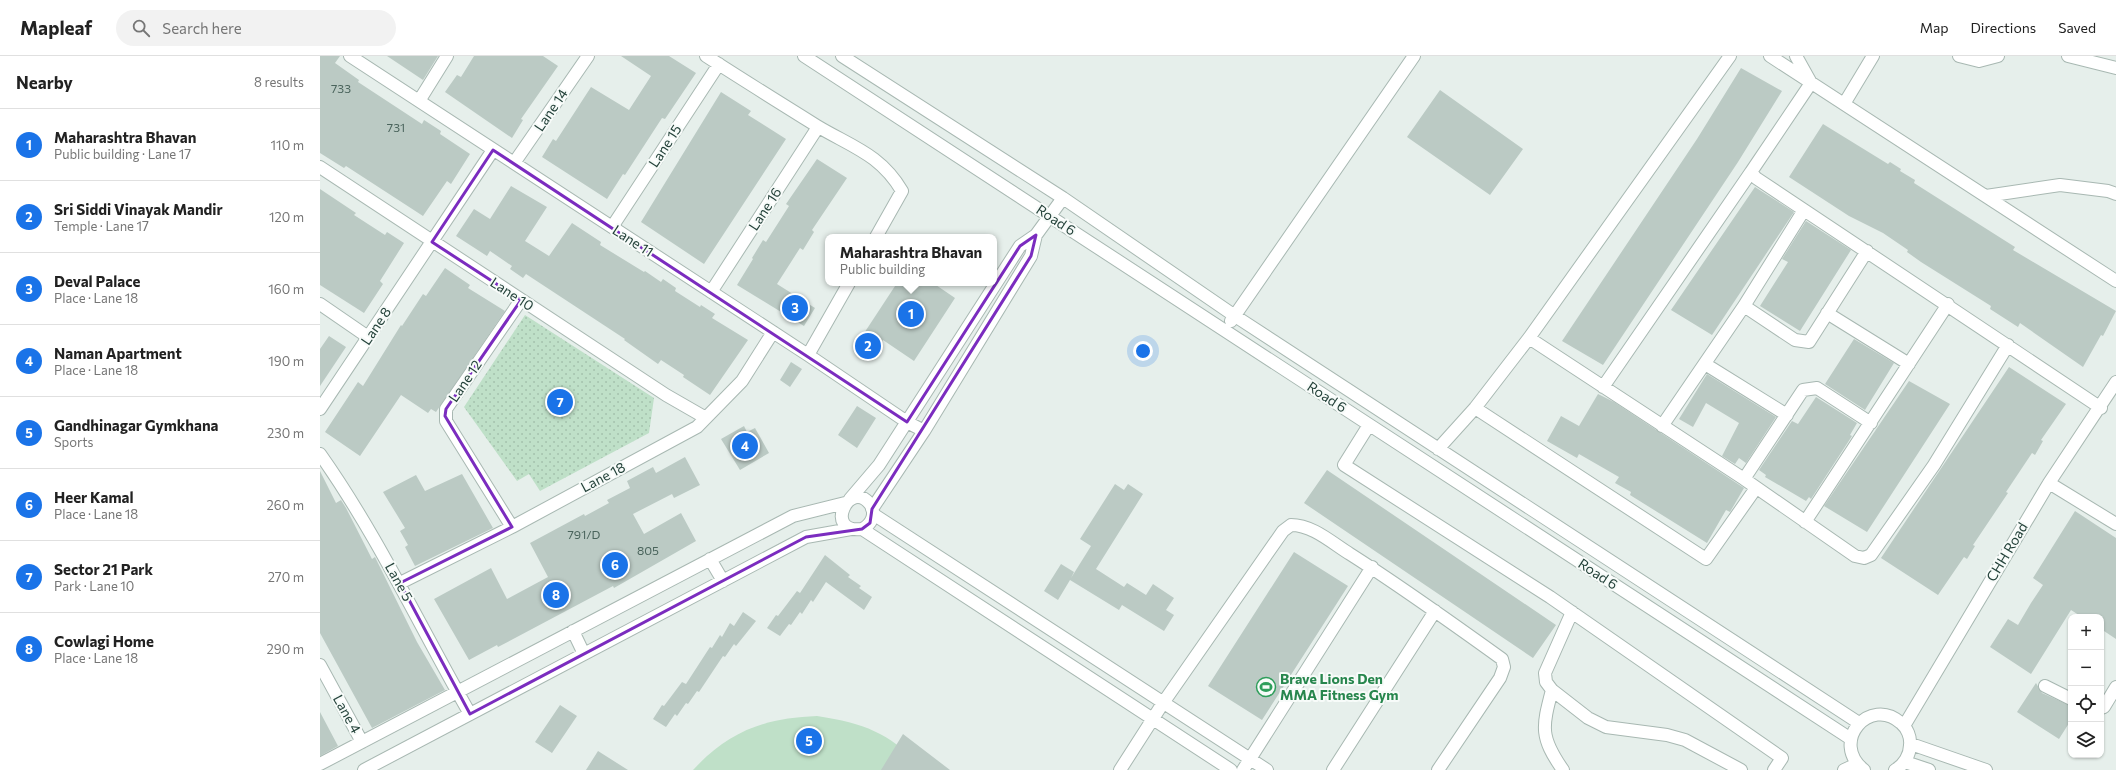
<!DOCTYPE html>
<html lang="en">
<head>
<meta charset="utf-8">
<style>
	:root { --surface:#fff; --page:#f2f2f2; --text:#222; --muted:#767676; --line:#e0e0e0; --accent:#1a73e8 }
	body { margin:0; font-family:Commissioner,sans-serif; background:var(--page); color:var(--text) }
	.controls { position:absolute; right:12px; bottom:12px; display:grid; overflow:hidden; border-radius:8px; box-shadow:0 1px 3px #0004 }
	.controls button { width:36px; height:36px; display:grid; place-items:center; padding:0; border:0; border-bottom:1px solid var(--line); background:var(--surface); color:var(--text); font:20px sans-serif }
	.you { position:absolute; left:823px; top:295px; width:14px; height:14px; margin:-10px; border:3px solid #fff; border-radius:50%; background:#1a73e8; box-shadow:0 0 0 6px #1a73e833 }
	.badge { display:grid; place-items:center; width:26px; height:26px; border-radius:50%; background:var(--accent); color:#fff; font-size:13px; font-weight:700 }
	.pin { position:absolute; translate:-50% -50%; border:2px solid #fff; box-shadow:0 1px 4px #0006 }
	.popup { position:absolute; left:505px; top:178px; width:172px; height:52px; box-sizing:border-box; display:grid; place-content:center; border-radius:8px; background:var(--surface); filter:drop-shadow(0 1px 3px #0005); font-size:13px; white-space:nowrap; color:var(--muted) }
	.popup b { font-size:15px; color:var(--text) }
	.popup::after { content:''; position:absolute; left:50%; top:100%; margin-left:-8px; border:8px solid transparent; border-top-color:var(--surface) }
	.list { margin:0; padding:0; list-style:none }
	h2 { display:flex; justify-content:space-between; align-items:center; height:52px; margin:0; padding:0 16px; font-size:17px }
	h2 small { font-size:13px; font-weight:400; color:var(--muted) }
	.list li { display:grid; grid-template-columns:26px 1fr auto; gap:12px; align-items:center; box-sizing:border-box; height:72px; padding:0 16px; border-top:1px solid var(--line) }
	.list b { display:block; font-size:15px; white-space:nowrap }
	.list p { margin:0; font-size:13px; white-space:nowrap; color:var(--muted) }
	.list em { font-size:13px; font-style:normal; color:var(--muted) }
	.icon { flex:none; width:22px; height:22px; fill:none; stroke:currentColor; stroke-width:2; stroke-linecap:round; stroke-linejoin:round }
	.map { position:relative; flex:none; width:1796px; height:714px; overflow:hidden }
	header { display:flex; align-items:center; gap:24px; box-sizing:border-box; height:56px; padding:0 20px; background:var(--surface); border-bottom:1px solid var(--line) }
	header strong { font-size:19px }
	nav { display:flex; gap:22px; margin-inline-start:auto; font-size:14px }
	.search { width:280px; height:36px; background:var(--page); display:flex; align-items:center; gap:10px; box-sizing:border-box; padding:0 14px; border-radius:22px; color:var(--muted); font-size:15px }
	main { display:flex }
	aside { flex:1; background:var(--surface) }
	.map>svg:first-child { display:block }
	.green { fill:url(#green-dots) }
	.pitch { fill:#bfe0c8 }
	.building { fill:#bbcac4 }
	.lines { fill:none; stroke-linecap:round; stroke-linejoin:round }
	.minor-casing { stroke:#a8b8b2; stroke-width:14 }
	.minor { stroke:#fff; stroke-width:12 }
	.marked { fill:none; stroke:#7b2cbf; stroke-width:3; stroke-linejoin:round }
	.labels { text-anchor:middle; stroke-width:4; stroke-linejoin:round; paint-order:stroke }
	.number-label { font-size:12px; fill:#4a645c }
	.street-label { font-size:14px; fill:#24423a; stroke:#f7fbf9 }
	.leisure-label { font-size:14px; font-weight:bold; fill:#27864d; stroke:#f7fbf9; text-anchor:start }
</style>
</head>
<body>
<header>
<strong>Mapleaf</strong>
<div class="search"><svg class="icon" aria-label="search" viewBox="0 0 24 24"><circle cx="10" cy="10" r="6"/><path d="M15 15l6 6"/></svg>Search here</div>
<nav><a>Map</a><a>Directions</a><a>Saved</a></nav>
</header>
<main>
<aside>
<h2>Nearby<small>8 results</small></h2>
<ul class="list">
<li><span class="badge">1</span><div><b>Maharashtra Bhavan</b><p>Public building · Lane 17</p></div><em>110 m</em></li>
<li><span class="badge">2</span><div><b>Sri Siddi Vinayak Mandir</b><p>Temple · Lane 17</p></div><em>120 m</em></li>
<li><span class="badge">3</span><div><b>Deval Palace</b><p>Place · Lane 18</p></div><em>160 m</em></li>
<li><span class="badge">4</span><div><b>Naman Apartment</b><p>Place · Lane 18</p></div><em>190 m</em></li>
<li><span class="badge">5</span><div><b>Gandhinagar Gymkhana</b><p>Sports</p></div><em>230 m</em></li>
<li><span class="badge">6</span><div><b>Heer Kamal</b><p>Place · Lane 18</p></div><em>260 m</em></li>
<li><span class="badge">7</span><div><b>Sector 21 Park</b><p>Park · Lane 10</p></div><em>270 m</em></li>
<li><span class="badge">8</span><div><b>Cowlagi Home</b><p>Place · Lane 18</p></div><em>290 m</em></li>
</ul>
</aside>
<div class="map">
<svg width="1796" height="714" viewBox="0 0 1796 714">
	<defs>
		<pattern id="green-dots" width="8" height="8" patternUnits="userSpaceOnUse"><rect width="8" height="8" fill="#bfe0c8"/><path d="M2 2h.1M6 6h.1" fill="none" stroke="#a4c1ad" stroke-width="1.8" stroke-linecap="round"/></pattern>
	</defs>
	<rect width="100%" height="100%" fill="#e6efeb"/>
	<path class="green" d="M205,259L334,342L329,377L220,435L209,418L197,425L144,351Z"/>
	<path class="pitch" d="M497,660C549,668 569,678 606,714H373C409,675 445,662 497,660Z"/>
	<path class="building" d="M0,0H20L15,7L39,24L38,26L102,68L104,64L121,75L120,78L150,98L131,128L127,125L103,160L26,110L24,112L0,97Z
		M67,0H118L103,24Z
		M154,0H223L238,10L201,63L203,64L192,82L125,36L137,19L141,21Z
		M301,0H349L376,17L345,63L342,62L305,119L303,118L287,143L222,101L233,83L236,85L271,31L309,54L331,20Z
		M1421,12L1462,35L1418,106L1283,309L1242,285L1377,83Z
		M1120,34L1203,93L1170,139L1087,81Z
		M401,36L431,55L428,59L466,83L384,208L321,166Z
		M1503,68L1568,108L1570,106L1581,113L1580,115L1595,124L1594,127L1695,191L1693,194L1796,255L1783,280L1781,279L1763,311L1700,267L1698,271L1670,253L1671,250L1601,206L1587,196L1588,194L1563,177L1529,160L1469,121Z
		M497,103L527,122L492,174L494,176L483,194L480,192L457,228L495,252L484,270L417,229L433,203L432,202L443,184L446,186L469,150L466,148Z
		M191,130L227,151L205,185L229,200L252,167L281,186L280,189L324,216L325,215L341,226L343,223L356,232L355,235L380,251L381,249L395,258L392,262L428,284L390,339L363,321L364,319L341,304L338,308L304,284L305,283L206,218L203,222L190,213L192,210L170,195L167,200L136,180L154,153L170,163Z
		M1435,131L1474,156L1392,279L1351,254Z
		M0,133L36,157L34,159L65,179L67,176L84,187L60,225L63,228L44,257L0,229Z
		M1486,165L1531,194L1480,275L1440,250L1468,206L1462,203Z
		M125,212L150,229L148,232L185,255L116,356L111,353L108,357L81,339L40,400L5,376L38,326L43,330L81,269L82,270L103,238L106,240Z
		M577,227H613L635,242L594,305L563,284L550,302L535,291Z
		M9,280L26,291L0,330V293Z
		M1534,283L1574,307L1545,354L1505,328Z
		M471,306L482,313L470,331L460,324Z
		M1689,311L1746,348L1721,384L1723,385L1715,399L1712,397L1686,436L1688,437L1653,489L1655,490L1647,503L1644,501L1618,539L1561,502Z
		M1387,318L1456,361L1426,407L1419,402L1415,408L1402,400L1419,367L1386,347L1373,371L1359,363Z
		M1589,325L1630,348L1547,476L1504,450Z
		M1278,338L1294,346L1424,432L1410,456L1406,454L1387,487L1310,439L1311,436L1295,427L1299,421L1259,398L1257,402L1227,385L1241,360L1259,370Z
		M1496,341L1537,367L1530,379L1532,380L1491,443L1489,441L1486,445L1445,421L1446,419L1439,414L1472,365L1478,368Z
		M537,350L556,362L537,392L518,379Z
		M424,370L427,376L435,372L449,397L420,414L401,383Z
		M365,401L380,429L354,442L352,438L313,458L324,478L361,457L376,485L294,532L293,530L178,591L177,589L149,604L114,543L171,512L187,543L228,521L210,487L264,458L265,460L289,447L287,444L310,432L307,425L333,411L336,417Z
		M1007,414L1236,569L1213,602L984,447Z
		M0,415L16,447L21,444L26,452L52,503L55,501L97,586L125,634L52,672L0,577Z
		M142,418L173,472L95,510L85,491L88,489L80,475L85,472L63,436L96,419L105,435Z
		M795,428L804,434L808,428L823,438L776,513L804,531L807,527L826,539L833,528L854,542L846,554L854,559L844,575L802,549L799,554L750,524L738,544L724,535L741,508L754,516L751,522L771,490L760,483Z
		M1755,455L1796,482V583L1781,573V561H1762L1751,554L1711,618L1670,591L1688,563L1698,569L1711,547L1723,529L1713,522Z
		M974,496L1028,530L942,664L888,630Z
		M505,499L530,519L528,521L541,530L539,532L552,541L544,554L506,526L493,546L491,544L482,558L480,556L471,569L469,568L460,580L447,572L456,559L458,560L477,535L480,537Z
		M423,556L436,565L416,590L414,588L405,601L403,600L379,636L377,635L368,648L366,647L357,660L355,658L346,671L333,663L342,649L344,650L362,626L366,628L390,591L392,592L400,579L402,581L410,567L414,570Z
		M1716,627L1722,637L1751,650V664L1739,683L1697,656Z
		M240,649L257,660L232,697L215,686Z
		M0,656L18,690L0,700Z
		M583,678L630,714H561Z
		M278,695L308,714H266Z"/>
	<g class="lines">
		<g class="minor-casing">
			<path id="minor" d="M30,0L488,299L587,366L604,375
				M386,0C423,24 460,47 497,70C532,91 560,98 582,135L556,181
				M484,0L1531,683
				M522,0L743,142L915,260L1539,667
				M1450,0L1796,225
				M1476,0L1491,27L1431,116L1436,122L1781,352
				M1639,0L1659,5L1678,0
				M1748,0L1796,12
				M99,45L127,0
				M1524,48L1553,0
				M194,107L268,0
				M0,111L346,339L386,362
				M1666,140L1740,129L1788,135L1796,138
				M292,171L399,8
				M391,236L498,71
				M0,248L48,281
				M1424,250L1475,284L1489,286L1547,195
				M1507,257L1589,308
				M911,265L1094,0
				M1209,282L1424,423L1535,500L1544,502L1551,499L1614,409L1688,289
				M488,299L529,227
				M1385,308L1467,359
				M1283,331L1431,116
				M1155,352L1386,503L1436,432
				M0,353L173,94
				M1049,369L1024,409L1230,541L1462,702L1454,714
				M1342,370L1424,250L1484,154
				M1118,393L1155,352L1209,282L1410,0
				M0,398C58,480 100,571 150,658
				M1424,423L1483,334L1497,332L1551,367
				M1729,427L1796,468
				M530,443L559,409L700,190L716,179L743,142
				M552,453L604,375L711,200L716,179
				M553,458L947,714
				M1485,466L1628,248
				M192,471L126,365V353L201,244
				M542,473C551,469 557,458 550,448C529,422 503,478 542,473L911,714
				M390,503L403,525
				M80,527L192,471L377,371L422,325L453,276
				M1252,556L1225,617L1226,626L1232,634L1268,662L1286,671L1347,679L1365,684L1421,714
				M253,575L264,598
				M0,609L42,686
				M1725,630L1751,643
				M1232,634C1222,672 1220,681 1243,714
				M1781,652L1784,651L1796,631
				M1584,670L1729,427L1796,326
				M1591,688L1666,714
				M1585,706L1609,714
				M0,708L473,460L525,447
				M44,714L486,481L531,473
				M800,714L843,647L963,475L971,469C993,469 1012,487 1030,498C1082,531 1132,567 1182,603L1184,611L1180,622L1118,714
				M923,714L1052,511
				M1013,714L1115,555
				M1524,714L1537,708
				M1544,714C1509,686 1550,639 1581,667C1587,672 1591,681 1590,689C1590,699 1584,709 1575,714"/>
		</g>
		<use href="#minor" class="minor"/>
	</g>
	<path class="marked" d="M173,94L587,366L700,190L716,179L711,200L552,453L550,467L542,473L486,481L150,658L80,527L192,471L125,360L126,353L201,244L112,186Z"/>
	<defs>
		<g id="stadium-ring" transform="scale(1)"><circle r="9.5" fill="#f7fbf9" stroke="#2e9e5b" stroke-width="1.5"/><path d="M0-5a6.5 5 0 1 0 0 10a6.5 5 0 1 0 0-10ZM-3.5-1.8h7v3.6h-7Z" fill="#2e9e5b"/></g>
	</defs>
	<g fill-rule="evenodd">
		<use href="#stadium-ring" x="946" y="631"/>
	</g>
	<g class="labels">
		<g class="number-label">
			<text x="21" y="37">733</text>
			<text x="76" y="76">731</text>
			<text x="264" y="483">791/D</text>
			<text x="328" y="499">805</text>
		</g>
		<g class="street-label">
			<text transform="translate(231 54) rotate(-56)" y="5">Lane 14</text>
			<text transform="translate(345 90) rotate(-57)" y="5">Lane 15</text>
			<text transform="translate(445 153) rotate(-57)" y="5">Lane 16</text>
			<text transform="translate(736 164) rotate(33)" y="5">Road 6</text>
			<text transform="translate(313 185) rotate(33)" y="5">Lane 11</text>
			<text transform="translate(192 238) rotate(33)" y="5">Lane 10</text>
			<text transform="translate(56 270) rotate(-56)" y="5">Lane 8</text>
			<text transform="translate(145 325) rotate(-56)" y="5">Lane 12</text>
			<text transform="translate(1007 341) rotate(33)" y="5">Road 6</text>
			<text transform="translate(283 421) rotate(-28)" y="5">Lane 18</text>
			<text transform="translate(1687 496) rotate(-59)" y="5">CHH Road</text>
			<text transform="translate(1278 518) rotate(33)" y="5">Road 6</text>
			<text transform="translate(79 526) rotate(61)" y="5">Lane 5</text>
			<text transform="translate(27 658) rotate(61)" y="5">Lane 4</text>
		</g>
		<g class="leisure-label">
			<text x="960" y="628">Brave Lions Den<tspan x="960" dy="16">MMA Fitness Gym</tspan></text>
		</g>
	</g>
</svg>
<div class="controls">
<button>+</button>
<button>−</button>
<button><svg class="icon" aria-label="locate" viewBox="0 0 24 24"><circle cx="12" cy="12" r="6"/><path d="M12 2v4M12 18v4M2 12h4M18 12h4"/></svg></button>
<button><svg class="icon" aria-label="layers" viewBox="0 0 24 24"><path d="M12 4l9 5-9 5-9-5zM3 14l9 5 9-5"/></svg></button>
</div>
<div class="you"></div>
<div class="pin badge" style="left:591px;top:258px">1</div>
<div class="popup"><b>Maharashtra Bhavan</b>Public building</div>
<div class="pin badge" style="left:548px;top:290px">2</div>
<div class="pin badge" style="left:475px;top:252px">3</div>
<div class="pin badge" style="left:425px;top:390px">4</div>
<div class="pin badge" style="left:489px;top:685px">5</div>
<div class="pin badge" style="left:295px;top:509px">6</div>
<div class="pin badge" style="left:240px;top:346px">7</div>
<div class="pin badge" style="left:236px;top:539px">8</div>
</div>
</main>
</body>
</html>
